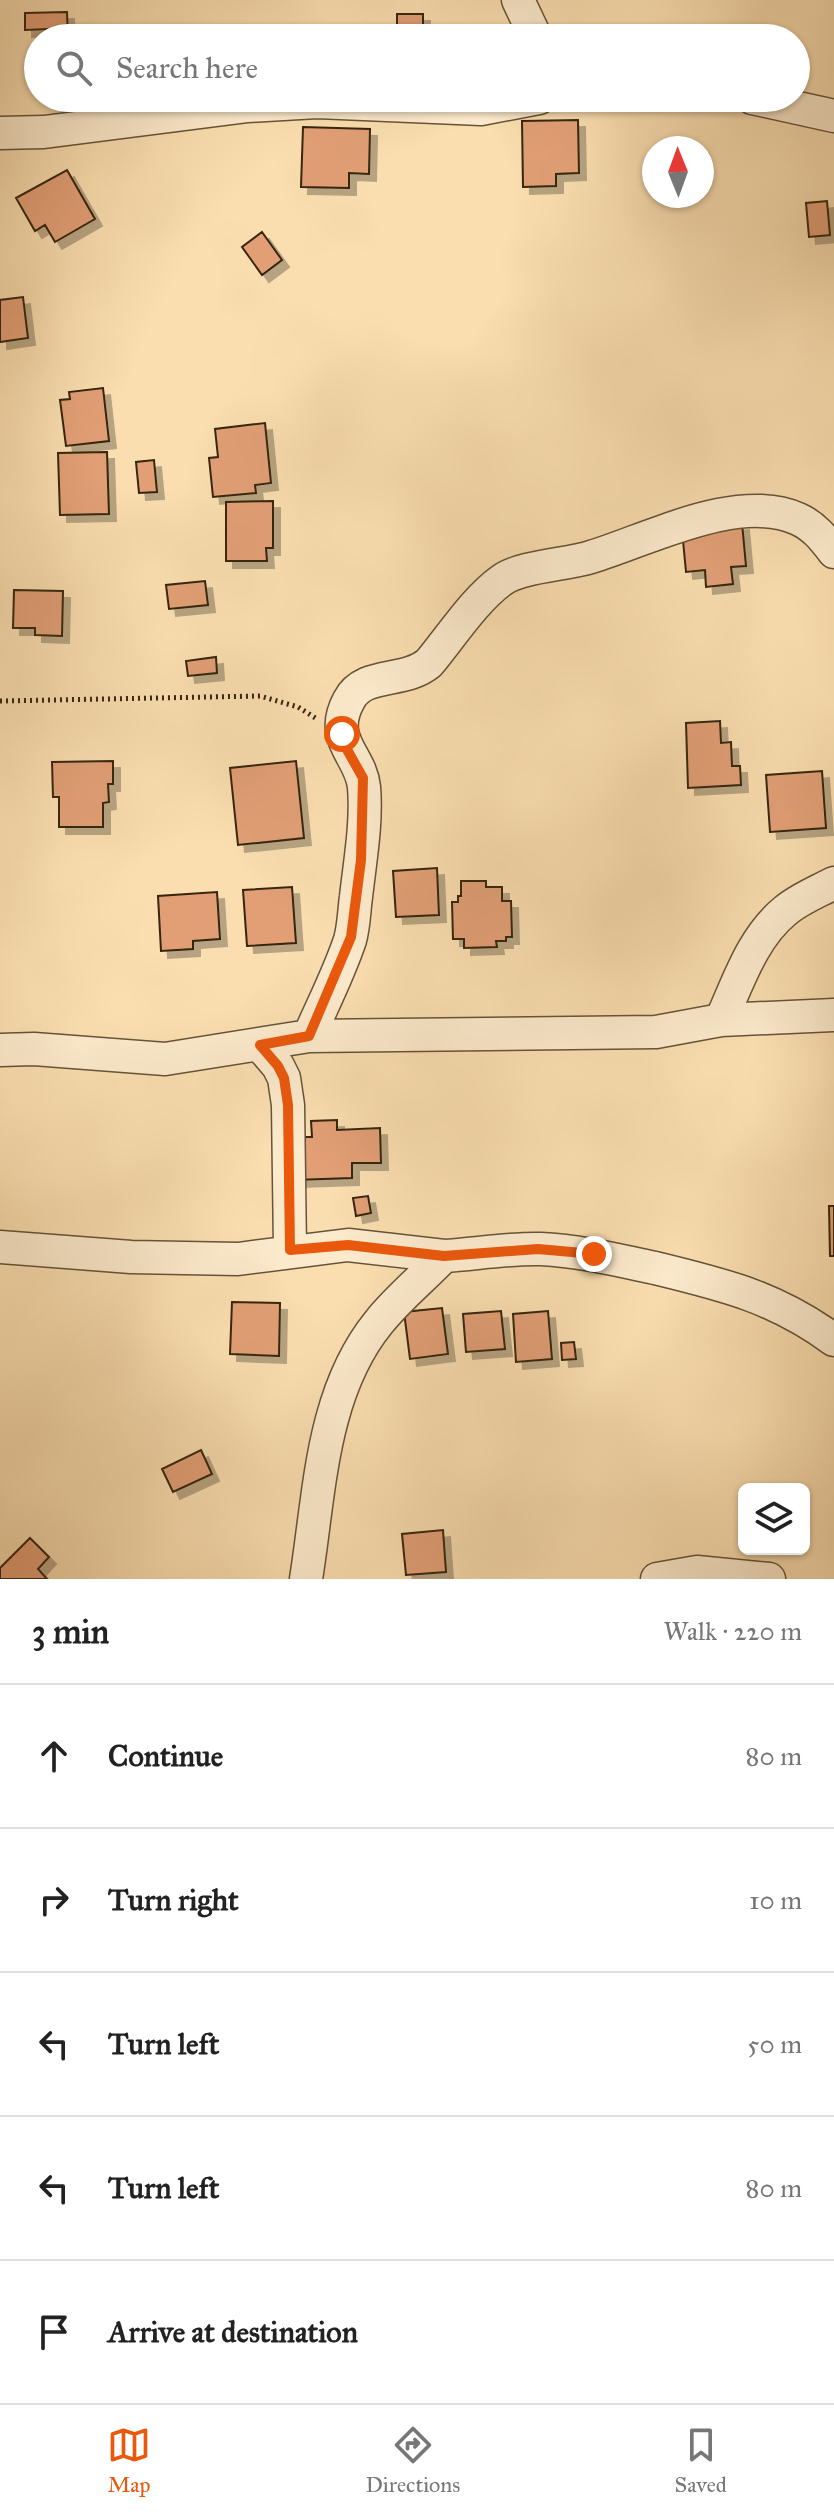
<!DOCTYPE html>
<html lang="en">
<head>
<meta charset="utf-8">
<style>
	:root { --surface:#fff; --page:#f2f2f2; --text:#222; --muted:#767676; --line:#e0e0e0; --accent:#ea580c }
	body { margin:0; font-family:"IM FELL Great Primer",serif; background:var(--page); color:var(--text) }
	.controls { position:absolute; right:24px; bottom:24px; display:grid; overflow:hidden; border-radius:12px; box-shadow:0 2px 6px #0004 }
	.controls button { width:72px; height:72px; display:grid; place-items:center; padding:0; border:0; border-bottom:2px solid var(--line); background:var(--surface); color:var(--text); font:40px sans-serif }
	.compass { position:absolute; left:642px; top:136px; width:72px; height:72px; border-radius:50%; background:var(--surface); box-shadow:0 2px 6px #0004; rotate:359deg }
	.stop { position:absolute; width:24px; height:24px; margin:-18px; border:6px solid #ea580c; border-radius:50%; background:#fff }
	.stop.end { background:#ea580c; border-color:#fff; box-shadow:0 2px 8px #0008 }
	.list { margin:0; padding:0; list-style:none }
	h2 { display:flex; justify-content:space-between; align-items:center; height:104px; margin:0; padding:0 32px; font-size:34px }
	h2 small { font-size:26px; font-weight:400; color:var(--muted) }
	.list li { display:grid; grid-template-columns:52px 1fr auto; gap:24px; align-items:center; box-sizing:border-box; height:144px; padding:0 32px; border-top:2px solid var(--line) }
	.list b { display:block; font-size:30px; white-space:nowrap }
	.list em { font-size:26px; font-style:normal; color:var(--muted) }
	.icon { flex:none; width:44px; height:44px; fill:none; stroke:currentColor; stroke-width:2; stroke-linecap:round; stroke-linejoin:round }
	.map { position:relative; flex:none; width:834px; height:1579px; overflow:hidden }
	.search { position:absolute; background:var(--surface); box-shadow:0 2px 6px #0004; left:24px; right:24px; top:24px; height:88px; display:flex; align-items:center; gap:20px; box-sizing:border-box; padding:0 28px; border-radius:44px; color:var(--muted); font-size:30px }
	.sheet { height:824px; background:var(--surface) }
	nav { display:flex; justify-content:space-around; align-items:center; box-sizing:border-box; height:112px; border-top:2px solid var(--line); background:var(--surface); font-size:22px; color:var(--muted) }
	nav a { display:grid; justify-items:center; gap:4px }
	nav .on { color:var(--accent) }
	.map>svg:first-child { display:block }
	.building { fill:#e29f76; stroke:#352510; stroke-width:2; filter:url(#shadow) }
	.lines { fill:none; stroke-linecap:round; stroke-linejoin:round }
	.minor-casing { stroke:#665338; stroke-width:35 }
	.path { stroke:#352510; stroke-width:5; stroke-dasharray:2 4; stroke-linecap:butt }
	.minor { stroke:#fceacc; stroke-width:32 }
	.route { stroke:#ea580c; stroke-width:10 }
</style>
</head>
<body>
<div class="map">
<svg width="834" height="1579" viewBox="0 0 834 1579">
	<defs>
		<filter id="shadow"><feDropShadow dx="7" dy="7" stdDeviation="0" flood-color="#0004"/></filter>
	</defs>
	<rect width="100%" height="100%" fill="#fadeb0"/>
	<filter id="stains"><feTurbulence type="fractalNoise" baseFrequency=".0025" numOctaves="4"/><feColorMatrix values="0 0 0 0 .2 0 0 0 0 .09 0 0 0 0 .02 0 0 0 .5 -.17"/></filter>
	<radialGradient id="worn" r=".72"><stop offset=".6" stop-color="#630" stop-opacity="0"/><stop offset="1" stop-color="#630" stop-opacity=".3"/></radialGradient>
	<path class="building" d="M67,12L68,38H48V29L25,30V13Z
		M397,14H423V38H375V25H397Z
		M361,32V38H313V37Z
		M578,120L579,173L556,174V186L523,187L522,121Z
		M303,127L370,129L369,174L349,173V188L301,187Z
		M67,170L95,219L55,242L45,225L35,231L16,198Z
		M827,201L830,235L809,237L806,203Z
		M262,232L282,260L262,275L242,247Z
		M23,297L28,338L0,342V300Z
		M103,388L109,441L66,446L60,400L70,399L69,392Z
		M265,423L271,483L255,485L256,493L213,497L209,458L218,457L215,429Z
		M107,452L109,514L60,515L58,453Z
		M154,460L157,492L139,493L136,462Z
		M273,501V548H266L267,561H226V502Z
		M742,523L746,566L731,567L733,584L706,587L705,570L686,572L682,530Z
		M205,581L208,605L169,609L166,585Z
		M14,590L63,591L62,636L35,635V628H13Z
		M216,657L217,673L188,676L186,661Z
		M720,721L721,743L731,742L732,766H740L741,785L688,788L686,723Z
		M113,761V784H108L109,802L103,803V827H59V797H53L52,762Z
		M296,761L304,838L238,845L230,768Z
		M822,771L826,828L770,832L766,775Z
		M437,868L439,915L396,917L393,871Z
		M461,881H486V887H502V901H511L512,937H506V941H496L497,947L464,948V939H453L452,902H458V896H461Z
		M292,887L296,943L247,946L243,890Z
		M217,892L220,939L193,941V949L161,951L158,896Z
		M337,1120V1130L380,1128L381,1163H352V1178L294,1180L293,1137H312L311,1121Z
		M368,1196L371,1213L356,1216L353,1198Z
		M829,1206H834V1256H830Z
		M232,1302L280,1303L279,1356L230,1354Z
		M442,1308L448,1354L410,1359L404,1312Z
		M501,1311L505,1349L466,1352L463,1314Z
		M548,1311L552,1359L516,1362L513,1314Z
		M574,1342L576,1359L562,1360L561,1343Z
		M201,1450L212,1474L173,1492L162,1469Z
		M443,1530L446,1572L406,1575L402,1534Z
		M30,1538L49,1557L38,1569L47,1579H0V1568Z"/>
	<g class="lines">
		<g class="minor-casing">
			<path id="minor" d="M518,0L536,38
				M752,98L834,116
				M0,133L44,132L248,106L317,102L481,109L539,98
				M721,1020C738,983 752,938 785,911C799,899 817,892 834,883
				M309,1036C323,1004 339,973 350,940C354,926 354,911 356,897C360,861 367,823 364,787C361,755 327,740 349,700C364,671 404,684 429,663C450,638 475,599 502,580C522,566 566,565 591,557C650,539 738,492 798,519C814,526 824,539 834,552
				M260,1045L278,1066L284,1078L288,1105L290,1250
				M0,1050L34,1049L165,1059L309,1036L656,1032L721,1020L834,1015
				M0,1247L131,1257L238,1259L348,1245L444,1256
				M306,1579C320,1492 321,1393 379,1322C398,1298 423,1278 444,1256C476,1254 509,1248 541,1249C580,1251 617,1260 655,1268C725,1285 775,1297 834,1340
				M657,1579L697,1572L769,1579"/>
		</g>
		<path class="path" d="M0,701L260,696L298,707L317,719"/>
		<use href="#minor" class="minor"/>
	</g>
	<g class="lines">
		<path class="route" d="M342,734L345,746L363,778L361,860L351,937L309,1036L260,1045L278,1066L284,1078L288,1105L290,1250L348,1245L444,1256L538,1249L594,1254"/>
	</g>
	<rect width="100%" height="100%" filter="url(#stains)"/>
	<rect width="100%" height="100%" fill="url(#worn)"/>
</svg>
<div class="controls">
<button><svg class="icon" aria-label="layers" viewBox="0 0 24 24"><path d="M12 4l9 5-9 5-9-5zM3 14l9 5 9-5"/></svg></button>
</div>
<svg class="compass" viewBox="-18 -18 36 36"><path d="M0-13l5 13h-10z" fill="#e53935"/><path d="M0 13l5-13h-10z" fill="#767676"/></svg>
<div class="stop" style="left:342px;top:734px"></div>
<div class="stop end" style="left:594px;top:1254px"></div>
<div class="search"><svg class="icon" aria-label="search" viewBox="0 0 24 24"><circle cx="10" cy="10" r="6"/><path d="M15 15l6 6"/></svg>Search here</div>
</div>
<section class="sheet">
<h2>3 min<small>Walk · 220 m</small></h2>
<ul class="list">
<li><svg class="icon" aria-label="ahead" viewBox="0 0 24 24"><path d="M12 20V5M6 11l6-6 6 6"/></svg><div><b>Continue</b></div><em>80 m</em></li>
<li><svg class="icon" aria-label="right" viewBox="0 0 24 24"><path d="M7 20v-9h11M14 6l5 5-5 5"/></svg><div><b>Turn right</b></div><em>10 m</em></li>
<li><svg class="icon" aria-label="left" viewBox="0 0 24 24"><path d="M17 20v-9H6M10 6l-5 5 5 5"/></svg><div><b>Turn left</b></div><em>50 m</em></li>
<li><svg class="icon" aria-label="left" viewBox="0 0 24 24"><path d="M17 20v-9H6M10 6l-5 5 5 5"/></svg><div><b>Turn left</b></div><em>80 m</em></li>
<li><svg class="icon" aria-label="arrive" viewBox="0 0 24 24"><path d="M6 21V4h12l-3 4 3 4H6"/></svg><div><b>Arrive at destination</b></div></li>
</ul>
</section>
<nav>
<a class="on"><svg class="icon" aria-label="map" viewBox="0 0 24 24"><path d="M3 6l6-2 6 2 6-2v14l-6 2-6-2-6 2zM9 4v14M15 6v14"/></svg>Map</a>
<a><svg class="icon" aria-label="directions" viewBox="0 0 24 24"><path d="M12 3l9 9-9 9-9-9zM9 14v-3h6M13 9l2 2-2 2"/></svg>Directions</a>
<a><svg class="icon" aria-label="saved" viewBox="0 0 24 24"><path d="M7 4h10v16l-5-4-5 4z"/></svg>Saved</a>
</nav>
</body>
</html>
